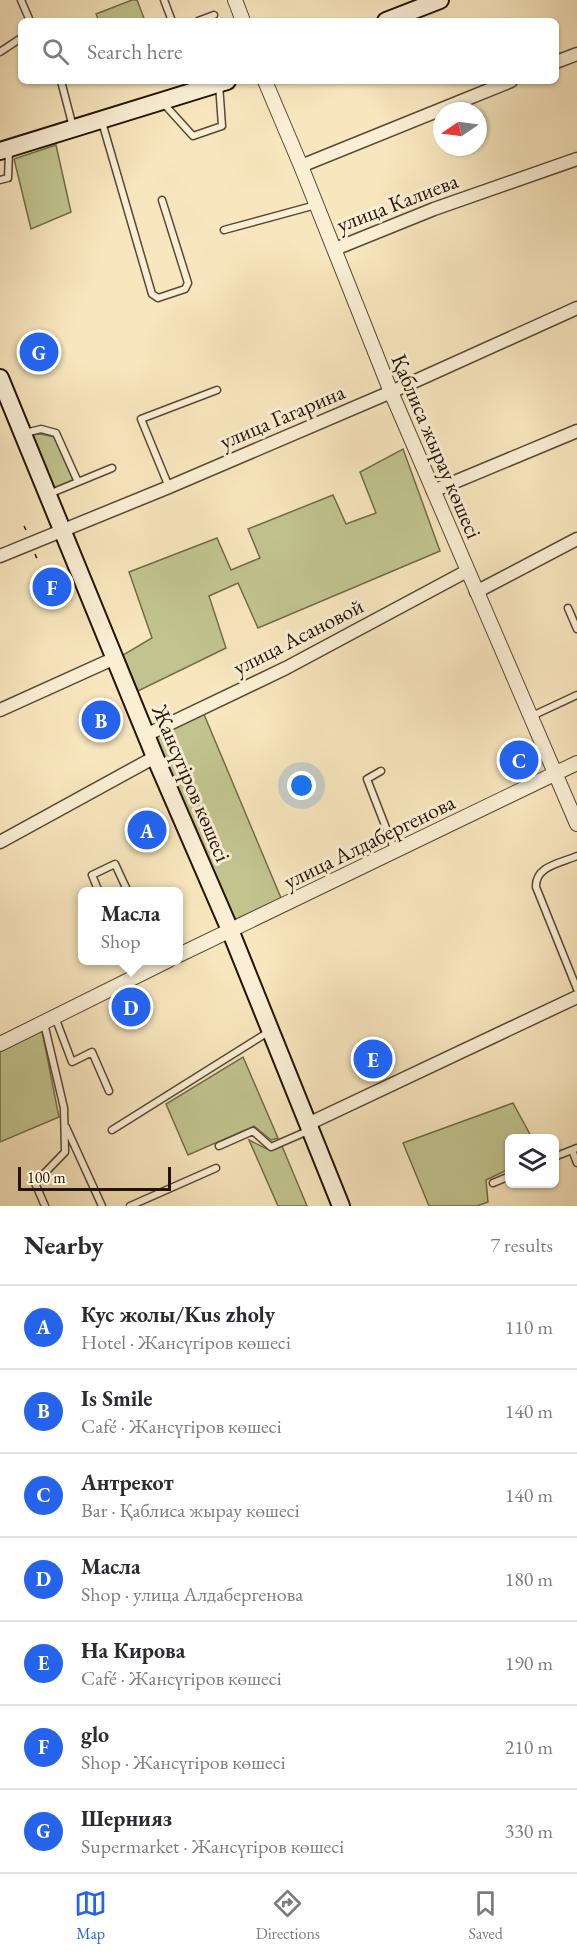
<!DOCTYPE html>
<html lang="en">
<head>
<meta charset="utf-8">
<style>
	:root { --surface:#fff; --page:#f2f2f3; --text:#2b2b33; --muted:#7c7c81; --line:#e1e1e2; --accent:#2563eb }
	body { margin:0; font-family:"EB Garamond",serif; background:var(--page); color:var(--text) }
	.controls { position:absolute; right:18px; bottom:18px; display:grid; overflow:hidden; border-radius:9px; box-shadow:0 2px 4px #0004 }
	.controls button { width:54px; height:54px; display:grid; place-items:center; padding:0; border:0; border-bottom:2px solid var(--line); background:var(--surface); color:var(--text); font:30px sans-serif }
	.compass { position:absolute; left:433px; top:102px; width:54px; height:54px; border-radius:50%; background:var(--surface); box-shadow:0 2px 4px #0004; rotate:257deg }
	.scale { position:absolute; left:18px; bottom:15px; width:153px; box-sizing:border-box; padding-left:6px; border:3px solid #241306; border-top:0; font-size:16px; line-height:21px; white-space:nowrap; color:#241306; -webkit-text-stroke:4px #faefd5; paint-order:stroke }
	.you { position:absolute; left:302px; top:786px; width:21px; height:21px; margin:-15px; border:4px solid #fff; border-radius:50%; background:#1a73e8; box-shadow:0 0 0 9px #1a73e833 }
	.badge { display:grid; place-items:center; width:39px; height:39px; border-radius:50%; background:var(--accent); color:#fff; font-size:20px; font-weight:700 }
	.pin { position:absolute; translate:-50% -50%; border:3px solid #fff; box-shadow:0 2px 6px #0006 }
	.popup { position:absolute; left:78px; top:887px; width:105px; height:78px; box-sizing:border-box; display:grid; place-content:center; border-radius:9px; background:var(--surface); filter:drop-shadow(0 2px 4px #0005); font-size:20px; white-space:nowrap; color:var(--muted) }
	.popup b { font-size:22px; color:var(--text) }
	.popup::after { content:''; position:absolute; left:50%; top:100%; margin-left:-12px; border:12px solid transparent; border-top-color:var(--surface) }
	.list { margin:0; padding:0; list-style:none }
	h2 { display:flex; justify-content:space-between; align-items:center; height:78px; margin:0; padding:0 24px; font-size:26px }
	h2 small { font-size:20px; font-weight:400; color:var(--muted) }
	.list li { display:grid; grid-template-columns:39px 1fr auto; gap:18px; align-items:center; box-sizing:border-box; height:84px; padding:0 24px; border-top:2px solid var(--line) }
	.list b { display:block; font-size:22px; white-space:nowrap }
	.list p { margin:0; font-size:20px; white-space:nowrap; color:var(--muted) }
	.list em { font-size:20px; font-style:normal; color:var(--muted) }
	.icon { flex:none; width:33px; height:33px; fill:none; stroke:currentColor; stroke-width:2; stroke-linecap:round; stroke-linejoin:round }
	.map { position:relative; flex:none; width:577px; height:1206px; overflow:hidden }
	.search { position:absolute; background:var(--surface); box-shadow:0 2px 4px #0004; left:18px; right:18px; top:18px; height:66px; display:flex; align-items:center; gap:15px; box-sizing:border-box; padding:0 21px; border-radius:9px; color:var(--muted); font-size:22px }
	.sheet { height:666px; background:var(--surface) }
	nav { display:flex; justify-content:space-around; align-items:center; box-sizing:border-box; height:84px; border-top:2px solid var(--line); background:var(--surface); font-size:16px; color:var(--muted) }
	nav a { display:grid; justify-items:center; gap:3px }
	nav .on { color:var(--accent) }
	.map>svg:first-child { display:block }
	.green { fill:#c1c48f; stroke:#726c4a; stroke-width:1.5 }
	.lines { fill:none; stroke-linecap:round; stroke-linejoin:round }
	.service-casing { stroke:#594834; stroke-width:9 }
	.minor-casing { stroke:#594834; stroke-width:15 }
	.tertiary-casing { stroke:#594834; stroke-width:16 }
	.secondary-casing { stroke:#241306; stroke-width:20 }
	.path { stroke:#241306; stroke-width:1.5; stroke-dasharray:4.5 3; stroke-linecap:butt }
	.service { stroke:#faefd5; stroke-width:6 }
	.minor { stroke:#faefd5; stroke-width:12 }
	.tertiary { stroke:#faefd5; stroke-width:14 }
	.secondary { stroke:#faefd5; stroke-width:16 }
	.labels { text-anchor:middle; stroke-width:6; stroke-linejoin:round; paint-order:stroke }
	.street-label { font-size:22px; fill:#241306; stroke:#faefd5 }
</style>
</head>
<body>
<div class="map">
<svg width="577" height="1206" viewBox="0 0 577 1206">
	<rect width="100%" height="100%" fill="#f8e6be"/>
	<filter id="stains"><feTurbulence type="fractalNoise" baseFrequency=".00333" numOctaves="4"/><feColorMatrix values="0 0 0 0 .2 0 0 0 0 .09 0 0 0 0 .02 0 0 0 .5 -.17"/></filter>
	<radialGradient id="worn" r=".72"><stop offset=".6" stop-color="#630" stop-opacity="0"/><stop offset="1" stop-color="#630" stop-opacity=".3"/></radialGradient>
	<path class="green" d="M132,0H137L145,21H99L96,14Z
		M56,145L71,212L31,229L14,159Z
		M41,434L54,437L73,480L51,489L30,435Z
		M403,449L440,551L258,628L238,583L209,596L226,648L138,691L123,655L152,638L129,572L217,538L231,570L260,558L248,529L333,495L346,524L376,513L360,472Z
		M203,712L281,898L232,921L154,737Z
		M42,1031L59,1117L0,1142V1051Z
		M243,1057L278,1138L271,1140L254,1126L188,1155L166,1104Z
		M513,1103L532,1138H510L509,1169L486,1180L488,1202L477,1206H429L403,1143Z
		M249,1140L267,1149L282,1146L307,1206H278Z"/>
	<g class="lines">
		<g class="service-casing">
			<path id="service" d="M21,0L30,21
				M164,0L172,21
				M198,21L214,15
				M0,52L21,38
				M61,81L73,127
				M164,104L193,136L222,126L219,84
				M102,122L152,294L158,298L185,289L188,283L162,200
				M0,180L8,178L9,151
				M224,230L316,205
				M25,433L41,429L56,433L78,482
				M169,487L141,419L217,390
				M49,494L112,468
				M568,608L577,629
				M532,716L577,695
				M381,771L367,779L395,851
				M577,856C561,863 535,866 536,887L577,989
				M99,892L92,875L115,864L128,892
				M129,960L135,976
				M55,1017L72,1062L92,1052L109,1091
				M44,1023L64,1108L65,1152L35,1183L45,1206
				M66,1127L102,1206
				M112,1130L270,1031
				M219,1146L253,1131L271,1147L310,1130
				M577,1148L572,1150L577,1163
				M554,1157L572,1150
				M493,1183L510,1176
				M130,1206L216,1168"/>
		</g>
		<g class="minor-casing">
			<path id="minor" d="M556,62L577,54
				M301,166L511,81
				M335,249L434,209L577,159
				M433,491L577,431
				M0,556L169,487L391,392L577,308
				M476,592L577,539
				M0,710L115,658
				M146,735L286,668L467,571
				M0,842L155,757
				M308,1124L577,997"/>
		</g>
		<g class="tertiary-casing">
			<path id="tertiary" d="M235,0L243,21
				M265,81L301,166L391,392L577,824
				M179,955L577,763
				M0,1044L169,960"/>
		</g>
		<g class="secondary-casing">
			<path id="secondary" d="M386,21L440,0
				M0,151L227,81
				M0,378L155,757L230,930L341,1206"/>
		</g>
		<path class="path" d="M24,526L27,532
			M35,554L38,561"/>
		<use href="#service" class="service"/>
		<use href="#minor" class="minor"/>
		<use href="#tertiary" class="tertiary"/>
		<use href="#secondary" class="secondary"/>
	</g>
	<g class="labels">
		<g class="street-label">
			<text transform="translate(397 202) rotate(-21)" y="8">улица Калиева</text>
			<text transform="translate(282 416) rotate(-23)" y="8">улица Гагарина</text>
			<text transform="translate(437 446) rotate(67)" y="8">Қаблиса жырау көшесі</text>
			<text transform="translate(298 636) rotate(-27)" y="8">улица Асановой</text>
			<text transform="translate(192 783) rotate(67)" y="8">Жансүгіров көшесі</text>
			<text transform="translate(369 841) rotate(-26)" y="8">улица Алдабергенова</text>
		</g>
	</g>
	<rect width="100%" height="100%" filter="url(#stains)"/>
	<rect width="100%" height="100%" fill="url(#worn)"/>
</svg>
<div class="controls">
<button><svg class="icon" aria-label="layers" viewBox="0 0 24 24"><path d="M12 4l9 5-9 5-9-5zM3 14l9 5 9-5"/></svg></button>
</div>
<svg class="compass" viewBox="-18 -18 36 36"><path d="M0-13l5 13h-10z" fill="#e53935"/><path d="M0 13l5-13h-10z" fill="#7c7c81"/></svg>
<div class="scale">100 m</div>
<div class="you"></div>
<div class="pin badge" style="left:147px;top:830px">A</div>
<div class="pin badge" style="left:101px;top:720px">B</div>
<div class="pin badge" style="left:519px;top:760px">C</div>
<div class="pin badge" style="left:131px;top:1007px">D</div>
<div class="popup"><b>Масла</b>Shop</div>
<div class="pin badge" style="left:373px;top:1059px">E</div>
<div class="pin badge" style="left:52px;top:587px">F</div>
<div class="pin badge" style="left:39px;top:352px">G</div>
<div class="search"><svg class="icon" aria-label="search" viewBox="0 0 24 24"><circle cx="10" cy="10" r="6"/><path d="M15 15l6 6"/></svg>Search here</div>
</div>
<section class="sheet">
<h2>Nearby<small>7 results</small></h2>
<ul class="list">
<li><span class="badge">A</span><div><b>Кус жолы/Kus zholy</b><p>Hotel · Жансүгіров көшесі</p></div><em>110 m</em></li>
<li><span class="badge">B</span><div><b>Is Smile</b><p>Café · Жансүгіров көшесі</p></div><em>140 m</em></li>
<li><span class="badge">C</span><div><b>Антрекот</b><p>Bar · Қаблиса жырау көшесі</p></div><em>140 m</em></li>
<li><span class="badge">D</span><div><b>Масла</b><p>Shop · улица Алдабергенова</p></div><em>180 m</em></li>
<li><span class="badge">E</span><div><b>На Кирова</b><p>Café · Жансүгіров көшесі</p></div><em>190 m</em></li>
<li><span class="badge">F</span><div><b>glo</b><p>Shop · Жансүгіров көшесі</p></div><em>210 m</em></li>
<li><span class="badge">G</span><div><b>Шернияз</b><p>Supermarket · Жансүгіров көшесі</p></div><em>330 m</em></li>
</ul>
</section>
<nav>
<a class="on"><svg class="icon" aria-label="map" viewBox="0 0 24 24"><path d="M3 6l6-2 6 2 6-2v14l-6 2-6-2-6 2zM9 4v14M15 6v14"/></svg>Map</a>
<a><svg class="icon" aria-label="directions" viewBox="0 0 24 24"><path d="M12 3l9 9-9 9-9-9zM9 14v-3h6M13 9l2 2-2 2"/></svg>Directions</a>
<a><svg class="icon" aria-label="saved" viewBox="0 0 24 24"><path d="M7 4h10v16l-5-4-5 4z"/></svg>Saved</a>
</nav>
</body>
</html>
